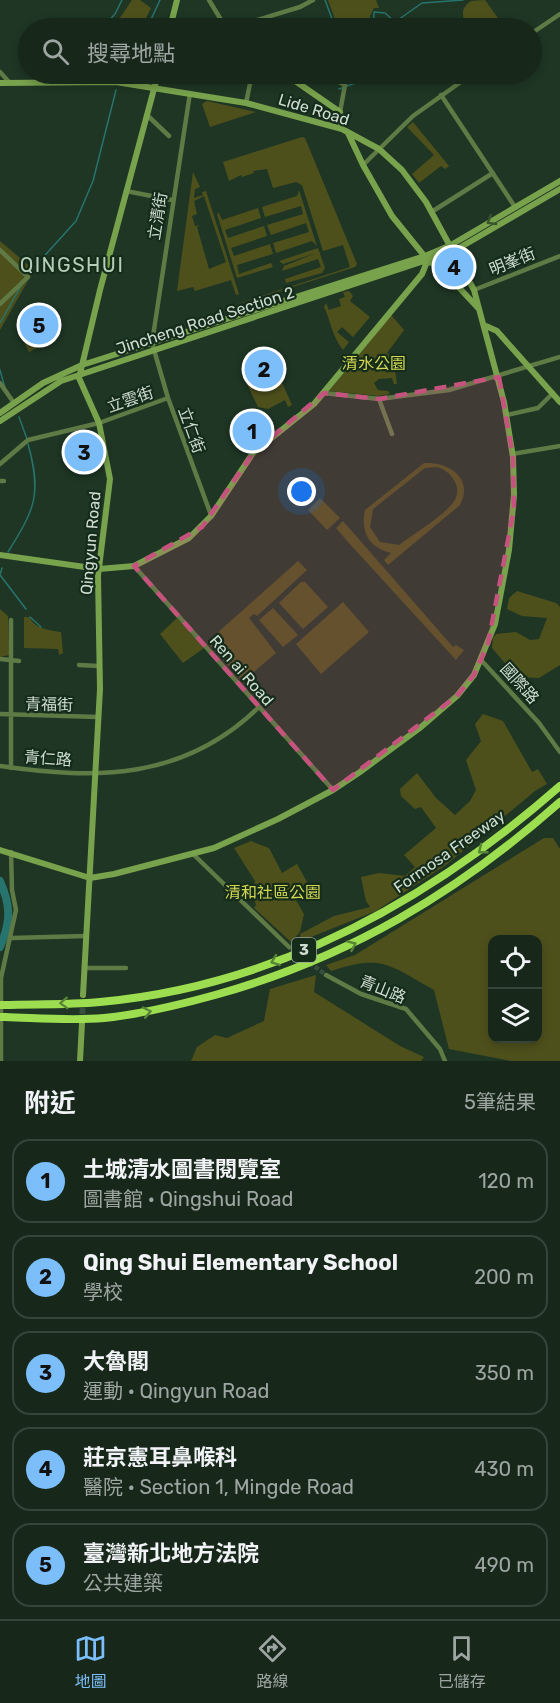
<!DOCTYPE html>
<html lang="zh-TW">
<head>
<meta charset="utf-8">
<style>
	:root { --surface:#17281b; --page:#243428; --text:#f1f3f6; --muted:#9ea6a3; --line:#36443a; --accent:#7cbef9 }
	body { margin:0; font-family:Rubik,"Noto Sans TC",sans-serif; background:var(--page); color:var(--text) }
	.controls { position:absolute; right:18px; bottom:18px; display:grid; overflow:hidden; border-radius:12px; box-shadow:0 3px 9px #0003 }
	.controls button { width:54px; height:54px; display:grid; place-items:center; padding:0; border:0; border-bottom:2px solid var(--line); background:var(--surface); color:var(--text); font:30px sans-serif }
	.you { position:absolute; left:302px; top:492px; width:21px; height:21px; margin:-15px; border:4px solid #fff; border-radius:50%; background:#1a73e8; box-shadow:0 0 0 9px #1a73e833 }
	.badge { display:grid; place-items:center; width:39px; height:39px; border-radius:50%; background:var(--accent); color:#111; font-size:20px; font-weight:700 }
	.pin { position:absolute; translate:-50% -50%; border:3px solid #fff; box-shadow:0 2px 6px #0006 }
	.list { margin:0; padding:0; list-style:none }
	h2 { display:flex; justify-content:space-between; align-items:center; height:78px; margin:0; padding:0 24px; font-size:26px }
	h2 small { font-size:20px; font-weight:400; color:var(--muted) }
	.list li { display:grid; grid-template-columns:39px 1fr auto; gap:18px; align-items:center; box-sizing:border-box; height:84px; margin:0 12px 12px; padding:0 12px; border:2px solid var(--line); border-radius:18px }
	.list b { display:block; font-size:22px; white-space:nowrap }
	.list p { margin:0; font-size:20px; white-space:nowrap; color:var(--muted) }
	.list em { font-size:20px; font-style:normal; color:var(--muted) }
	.icon { flex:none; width:33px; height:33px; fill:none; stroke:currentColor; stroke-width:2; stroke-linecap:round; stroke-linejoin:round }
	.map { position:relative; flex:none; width:560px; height:1061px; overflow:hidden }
	.search { position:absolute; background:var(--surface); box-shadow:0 3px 9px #0003; left:18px; right:18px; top:18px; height:66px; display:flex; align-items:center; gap:15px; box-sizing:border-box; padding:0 21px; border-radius:33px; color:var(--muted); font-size:22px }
	.sheet { height:558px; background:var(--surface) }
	nav { display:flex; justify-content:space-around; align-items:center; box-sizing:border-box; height:84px; border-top:2px solid var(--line); background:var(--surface); font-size:16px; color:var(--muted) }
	nav a { display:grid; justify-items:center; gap:3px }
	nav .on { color:var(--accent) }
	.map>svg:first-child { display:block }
	.green { fill:#4e501c; fill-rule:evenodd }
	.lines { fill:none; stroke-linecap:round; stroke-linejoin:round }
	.stream { stroke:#27746e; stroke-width:1.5 }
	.river { stroke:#27746e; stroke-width:8 }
	.street-tunnel { stroke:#394f3e; stroke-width:4.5; stroke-dasharray:4.5 2; stroke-linecap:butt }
	.secondary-tunnel { stroke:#394f3e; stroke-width:6; stroke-dasharray:6 3; stroke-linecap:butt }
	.street { stroke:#5f7a45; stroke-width:4.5 }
	.secondary { stroke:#78a24c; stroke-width:6 }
	.highway { stroke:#9dde51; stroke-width:8 }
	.highway-bridge { stroke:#9dde51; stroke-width:8 }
	.oneway { stroke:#38552c }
	.oneway2 { stroke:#598536 }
	.marked { fill:#c6537e; fill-opacity:0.2; stroke:#c6537e; stroke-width:4.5; stroke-dasharray:12 8; stroke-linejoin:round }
	.labels { text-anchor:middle; stroke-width:4.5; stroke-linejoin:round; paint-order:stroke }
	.shield { fill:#152c1a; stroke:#97a89a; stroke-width:1.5 }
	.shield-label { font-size:15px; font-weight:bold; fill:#cfddd1 }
	.street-label { font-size:16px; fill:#cfddd1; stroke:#152c1a }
	.park-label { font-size:16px; fill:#d2d752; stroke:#152c1a }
	.quarter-label { font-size:20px; letter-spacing:1.5px; fill:#b3cfb7; stroke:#152c1a }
</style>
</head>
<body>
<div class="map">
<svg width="560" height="1061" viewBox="0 0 560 1061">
	<rect width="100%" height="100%" fill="#1f3624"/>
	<path class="green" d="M132,0H140L151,8L141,28H113Z
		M328,0H376L379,8H374L370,16L369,28H350L345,23L336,22Z
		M485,0L505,28H469C462,18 459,9 471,1Z
		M207,101L256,112L210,127L202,104Z
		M413,122L449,166L445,169L441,166L419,183L412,174L434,155L407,127Z
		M302,137L305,138L357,264L355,267L189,320L350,267L343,245L323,251L302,185L296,182L273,188L267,169L253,171L254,173L242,177L241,175L229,181L223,162Z
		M193,172L200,187L195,189L194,198L203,195L202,192L206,191L239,294L236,295L237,298L231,280L195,291L193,287L177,291ZM204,196L226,262L209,269L197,227L200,225L195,226L192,216L197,214L194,201Z
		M299,190L317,246L312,241L276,253L273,243L309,232L306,223L271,235L267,225L303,214L301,206L265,217L262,207L297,196Z
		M258,208L261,218L225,230L228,238L264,226L267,236L231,248L234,256L270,244L273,254L237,265L239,274L271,263L273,267L237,278L217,214L219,213L222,220Z
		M0,241L34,270L0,330Z
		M318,248L325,268L322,273L286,283L285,279L321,267L318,259L282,271L284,266L316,253L283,264L279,261Z
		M349,291L353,296L350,301L370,317L353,337L342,327L337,332L349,342L343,350C332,336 331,322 324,307L326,303L329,310L341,306L339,299L345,297L343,292Z
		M391,315L404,330L387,353L393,358L397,384H394L392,378L379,379L374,383L378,390L388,391L390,394L378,396L329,391Z
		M45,324L53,339L29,352L21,336Z
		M267,349L292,405L288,407L285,400L268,409L258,407L244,378L247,365L267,359L264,351Z
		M424,463C449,462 474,478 460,505L388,565L384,560L391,553C370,548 360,533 365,510ZM437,467C452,471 465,490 452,504C438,520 416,532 399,545L380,542L370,527L373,509L425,468Z
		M320,498L340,518L327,530L308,510Z
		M343,521L453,647L456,645L464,650L456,660L348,542L336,528Z
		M298,561L307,570L257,616L254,614L249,618L276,653L243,681L207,642Z
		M301,582H305L328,607L303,629L279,603Z
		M517,591L556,603L560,607V665L539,678L517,677L492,648L493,638L496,634L516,632L530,640L539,639L547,618L522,616L507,609L509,598Z
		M343,602L369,632L321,674L296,644Z
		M273,608L298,635L283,647L259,620Z
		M0,609L8,616L9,655L0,657Z
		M24,617H29C36,629 48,630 61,632L63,653L59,655L58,649L24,648Z
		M177,618L204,648L183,663L160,634Z
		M483,714L503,721L532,772L538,769L547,784L535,791L446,865L376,911L301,941L300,934L334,916L370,907L366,901L361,877L379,873L405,876L415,867L404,855L436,828L421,807L415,809L401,796L400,789L417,773L436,798L455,815L470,801L476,790L466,760L481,741L475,724Z
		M544,838H553L560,849V1061H511L449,1049L434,990C389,965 383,954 331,971L326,965L355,955ZM538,939V1038H492V939Z
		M251,841L269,848L282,873L297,864L307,882L293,895L304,914L300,932L291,942L254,908L256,905L252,892L255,881L234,848Z
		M316,975L314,992L400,1046L424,1057L421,1061H191L197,1047L215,1035L227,1038L264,1021L270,989Z"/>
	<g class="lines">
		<path class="stream" d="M325,0L334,24
			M268,19L276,21L279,28
			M102,28L115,14L122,0
			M147,28L160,0
			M323,28L341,24L350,28
			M373,28L374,12L385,13L395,22L422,3L463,0
			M122,78L125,74
			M67,79L70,74
			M339,89L361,81L369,74
			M28,274L76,221L93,181L116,90
			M0,323L21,286
			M0,370L5,388
			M19,417L27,439
			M8,552C35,509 42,494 28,444
			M0,575L26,609
			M0,575L2,568
			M30,617L41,627"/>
		<path class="river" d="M0,881C11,906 11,922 0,947"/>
		<path class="street-tunnel" d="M289,947L326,975"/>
		<path class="secondary-tunnel" d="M82,1023L83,1000"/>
		<path class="street" d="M209,0L226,28
			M231,28L300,7L313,0
			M532,33L560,14
			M0,72L9,82
			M323,74L345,85L340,112
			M190,93L152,343L168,398L211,515
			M441,95L515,207
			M246,103L252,74
			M147,115L169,136
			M363,165L413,116L472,74
			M126,191L172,200
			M433,211L493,173
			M0,250L28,277L0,304
			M474,290L560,256
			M0,383L14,403
			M324,393L379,399L449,390L560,357
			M379,399L392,434
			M507,415L538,408L553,393
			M512,454L560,446
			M0,464L28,440L99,423L168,398
			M0,481H4
			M134,566L333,790
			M11,620V768
			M0,659L19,661
			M481,660L539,723L560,752
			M79,665L99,666
			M0,714L98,717
			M0,766C97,780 183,780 258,708
			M193,854L289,947
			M11,938L86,936
			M85,968H126
			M326,975L361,994L406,1009L440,1049L445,1061
			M1,1061V978L16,910L12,890L11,852"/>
		<path class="secondary" d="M172,20L194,28
			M170,28L177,0
			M285,74L340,112L342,129
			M0,83L116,82L246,103L342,129L379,149L402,170L426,202L474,290L504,402L513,457L514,495L509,550L495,624L474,675L457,696L421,727L360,772L333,790L278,819L214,848L114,874L90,878L0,850
			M348,133L363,165L392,216L426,258
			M428,262L437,264L479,309
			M486,326L497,331L560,402
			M0,413L43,383L82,365L425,256L451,245L560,181
			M0,421L61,381L454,251L560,189
			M0,555L99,569L134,566L189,538L211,516L253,453L314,404L422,274L427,262
			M83,995L100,689L98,576L110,479L99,423L79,378L100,290L158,74
			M80,1061L82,1023"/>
		<path class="highway" d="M4,1005C36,1004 68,1005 100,1002C276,986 430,900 560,786
			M5,1017C38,1018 71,1021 104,1018C142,1014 179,1005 215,995C348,958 457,893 560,802"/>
		<path class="highway-bridge" d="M0,1005H4
			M0,1017H5"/>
	</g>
	<defs><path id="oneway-chevron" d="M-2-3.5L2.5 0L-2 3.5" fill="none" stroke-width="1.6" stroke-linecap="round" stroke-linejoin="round" transform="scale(1.5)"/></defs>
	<use class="oneway" href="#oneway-chevron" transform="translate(491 221) rotate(149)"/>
	<g class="oneway2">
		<use href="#oneway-chevron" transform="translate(482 850) rotate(142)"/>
		<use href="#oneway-chevron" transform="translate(352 945) rotate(-24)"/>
		<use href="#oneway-chevron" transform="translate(275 961) rotate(160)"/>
		<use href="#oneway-chevron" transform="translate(64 1003) rotate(178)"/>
		<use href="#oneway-chevron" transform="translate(147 1012) rotate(-12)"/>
	</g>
	<path class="marked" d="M499,377L513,457L514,509L488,644L474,675L457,696L333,790L134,566L202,527L253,453L324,393L379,399Z"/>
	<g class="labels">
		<rect class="shield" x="292" y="938" width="24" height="24" rx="4.5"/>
		<g class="shield-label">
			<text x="304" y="955">3</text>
		</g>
		<g class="street-label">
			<text transform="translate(314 109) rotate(17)" y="6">Lide Road</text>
			<text transform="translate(157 216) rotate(-81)" y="6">立清街</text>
			<text transform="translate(512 261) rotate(-22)" y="6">明峯街</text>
			<text transform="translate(205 320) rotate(-18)" y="6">Jincheng Road Section 2</text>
			<text transform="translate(130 399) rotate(-19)" y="6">立雲街</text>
			<text transform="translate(192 430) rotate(70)" y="6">立仁街</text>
			<text transform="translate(90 543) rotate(-85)" y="6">Qingyun Road</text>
			<text transform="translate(242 670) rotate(49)" y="6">Ren ai Road</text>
			<text transform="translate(520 683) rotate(48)" y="6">國際路</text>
			<text transform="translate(49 704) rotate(1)" y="6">青福街</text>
			<text transform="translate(48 758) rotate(4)" y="6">青仁路</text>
			<text transform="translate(449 851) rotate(-35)" y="6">Formosa Freeway</text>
			<text transform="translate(383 989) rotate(22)" y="6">青山路</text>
		</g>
		<g class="park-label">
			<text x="374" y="369">清水公園</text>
			<text x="273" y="898">清和社區公園</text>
		</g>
		<g class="quarter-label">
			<text x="72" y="272">QINGSHUI</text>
		</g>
	</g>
</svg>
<div class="controls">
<button><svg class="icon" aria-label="locate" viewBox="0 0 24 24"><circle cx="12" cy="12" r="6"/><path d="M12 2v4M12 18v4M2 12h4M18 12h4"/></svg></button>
<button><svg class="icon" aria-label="layers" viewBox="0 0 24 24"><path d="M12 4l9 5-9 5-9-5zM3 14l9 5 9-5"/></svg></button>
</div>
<div class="you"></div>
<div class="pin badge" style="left:252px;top:431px">1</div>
<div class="pin badge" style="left:264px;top:369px">2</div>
<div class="pin badge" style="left:84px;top:452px">3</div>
<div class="pin badge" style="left:454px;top:267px">4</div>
<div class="pin badge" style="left:39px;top:325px">5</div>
<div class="search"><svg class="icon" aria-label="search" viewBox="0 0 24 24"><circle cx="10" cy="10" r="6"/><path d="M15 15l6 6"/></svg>搜尋地點</div>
</div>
<section class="sheet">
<h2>附近<small>5筆結果</small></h2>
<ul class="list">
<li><span class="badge">1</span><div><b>土城清水圖書閱覽室</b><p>圖書館 · Qingshui Road</p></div><em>120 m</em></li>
<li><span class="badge">2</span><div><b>Qing Shui Elementary School</b><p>學校</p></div><em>200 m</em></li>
<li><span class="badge">3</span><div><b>大魯閣</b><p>運動 · Qingyun Road</p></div><em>350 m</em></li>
<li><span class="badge">4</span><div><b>莊京憲耳鼻喉科</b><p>醫院 · Section 1, Mingde Road</p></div><em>430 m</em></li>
<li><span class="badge">5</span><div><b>臺灣新北地方法院</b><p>公共建築</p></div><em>490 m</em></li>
</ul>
</section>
<nav>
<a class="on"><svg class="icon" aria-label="map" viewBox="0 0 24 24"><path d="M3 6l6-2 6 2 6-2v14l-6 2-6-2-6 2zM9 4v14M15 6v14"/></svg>地圖</a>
<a><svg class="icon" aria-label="directions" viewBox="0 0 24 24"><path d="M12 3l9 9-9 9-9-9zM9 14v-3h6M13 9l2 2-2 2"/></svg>路線</a>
<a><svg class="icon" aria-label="saved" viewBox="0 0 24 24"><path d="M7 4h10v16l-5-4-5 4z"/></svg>已儲存</a>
</nav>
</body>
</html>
